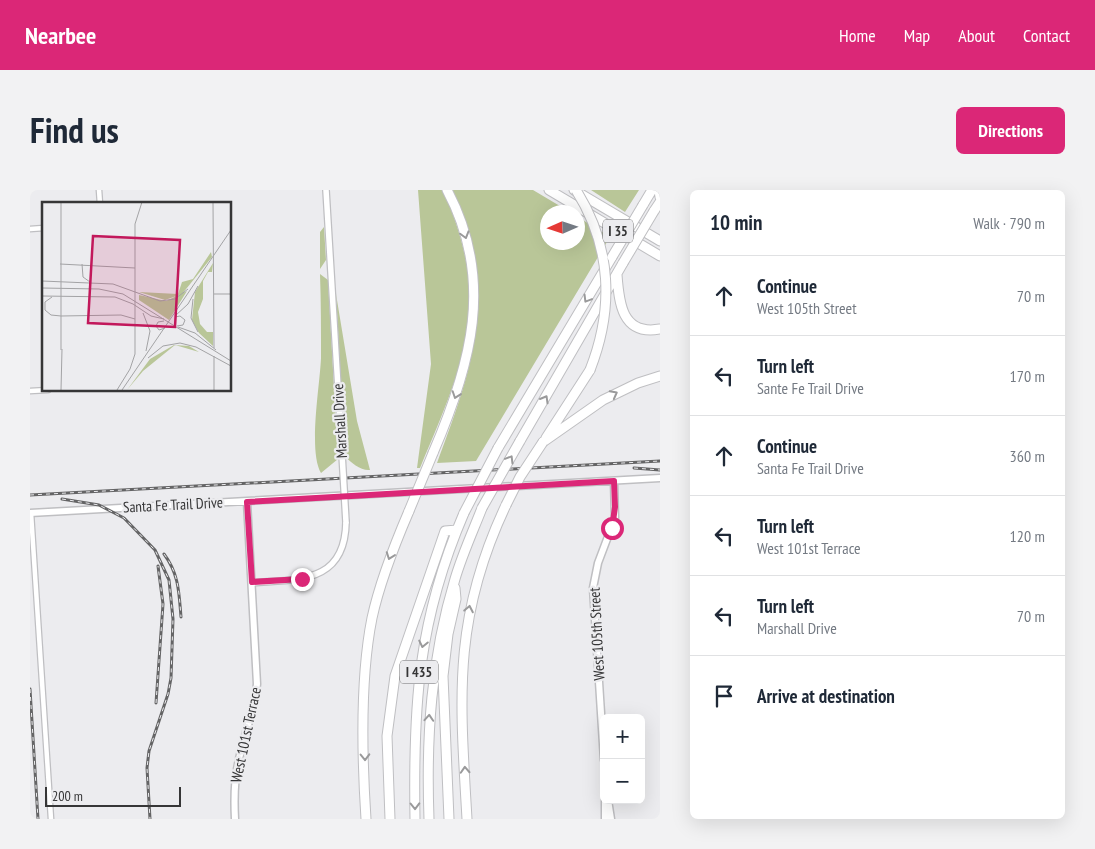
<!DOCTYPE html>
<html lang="en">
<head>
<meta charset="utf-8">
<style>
	:root { --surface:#fff; --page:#f2f2f3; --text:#1f2937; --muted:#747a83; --line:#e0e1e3; --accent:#db2777 }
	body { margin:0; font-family:"PT Sans Narrow",sans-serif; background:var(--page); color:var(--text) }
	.controls { position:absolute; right:15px; bottom:15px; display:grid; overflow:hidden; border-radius:8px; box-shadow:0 5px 20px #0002 }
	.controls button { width:45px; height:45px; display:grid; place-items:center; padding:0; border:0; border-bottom:1px solid var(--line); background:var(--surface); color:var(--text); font:25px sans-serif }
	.compass { position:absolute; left:510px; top:15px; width:45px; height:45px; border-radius:50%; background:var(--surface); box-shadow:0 5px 20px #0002; rotate:267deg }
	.scale { position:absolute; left:15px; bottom:12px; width:136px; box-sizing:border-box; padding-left:5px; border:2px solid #363637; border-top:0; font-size:14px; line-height:18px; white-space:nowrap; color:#363637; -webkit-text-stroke:4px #ececef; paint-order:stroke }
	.stop { position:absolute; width:15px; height:15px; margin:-11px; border:4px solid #db2777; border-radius:50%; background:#fff }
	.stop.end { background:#db2777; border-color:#fff; box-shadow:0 1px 5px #0008 }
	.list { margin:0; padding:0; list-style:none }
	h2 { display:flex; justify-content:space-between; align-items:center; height:65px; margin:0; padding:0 20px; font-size:21px }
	h2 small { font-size:16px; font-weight:400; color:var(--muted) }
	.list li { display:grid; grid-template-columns:32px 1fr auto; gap:15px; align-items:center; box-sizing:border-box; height:80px; padding:0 20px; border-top:1px solid var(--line) }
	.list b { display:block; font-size:19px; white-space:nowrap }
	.list p { margin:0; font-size:16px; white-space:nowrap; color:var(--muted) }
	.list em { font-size:16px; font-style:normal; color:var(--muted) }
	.icon { flex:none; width:28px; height:28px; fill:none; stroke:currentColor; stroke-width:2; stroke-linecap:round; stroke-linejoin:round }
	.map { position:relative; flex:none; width:630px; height:629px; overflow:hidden; border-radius:8px }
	header { display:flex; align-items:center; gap:30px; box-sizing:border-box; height:70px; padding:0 25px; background:var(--accent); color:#fff }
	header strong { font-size:24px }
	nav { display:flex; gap:28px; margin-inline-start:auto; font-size:18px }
	.intro { display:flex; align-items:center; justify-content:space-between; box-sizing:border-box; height:120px; padding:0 30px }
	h1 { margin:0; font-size:35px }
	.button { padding:12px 22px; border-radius:8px; background:var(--accent); color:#fff; font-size:18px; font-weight:700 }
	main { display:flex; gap:30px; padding:0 30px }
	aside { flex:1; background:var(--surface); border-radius:8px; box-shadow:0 5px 20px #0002 }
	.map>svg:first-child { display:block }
	.green { fill:#b9c698 }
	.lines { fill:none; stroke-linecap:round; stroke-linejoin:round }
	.minor-casing { stroke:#bfbfc2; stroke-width:7 }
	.tertiary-casing { stroke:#bfbfc2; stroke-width:8 }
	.secondary-casing { stroke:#bfbfc2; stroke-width:9 }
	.motorway-casing { stroke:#bfbfc2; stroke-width:11 }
	.minor { stroke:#fff; stroke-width:4.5 }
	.tertiary { stroke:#fff; stroke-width:5.5 }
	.secondary { stroke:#fff; stroke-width:6 }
	.motorway { stroke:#fff; stroke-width:9 }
	.rail-casing { stroke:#646465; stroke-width:3 }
	.rail { stroke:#ececef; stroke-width:1; stroke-dasharray:4; stroke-linecap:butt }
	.tertiary-bridge-casing { stroke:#bfbfc2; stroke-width:8; stroke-linecap:butt }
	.motorway-bridge-casing { stroke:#bfbfc2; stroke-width:11; stroke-linecap:butt }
	.tertiary-bridge { stroke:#fff; stroke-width:5.5 }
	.motorway-bridge { stroke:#fff; stroke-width:9 }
	.oneway { stroke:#9a9a9b }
	.route { stroke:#db2777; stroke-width:6 }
	.labels { text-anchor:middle; stroke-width:4.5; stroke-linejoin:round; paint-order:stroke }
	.shield { fill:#ececef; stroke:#6d6d6e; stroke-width:1 }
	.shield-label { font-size:14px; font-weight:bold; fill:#363637 }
	.street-label { font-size:15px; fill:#363637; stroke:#ececef }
	.inset-road { fill:none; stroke:#a3a3a5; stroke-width:1 }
	.view { fill:#c2185b; fill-opacity:0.15; stroke:#c2185b; stroke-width:2.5 }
	.inset-edge { fill:none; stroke:#363637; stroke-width:2.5 }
</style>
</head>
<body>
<header>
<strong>Nearbee</strong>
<nav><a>Home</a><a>Map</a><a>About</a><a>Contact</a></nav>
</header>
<div class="intro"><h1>Find us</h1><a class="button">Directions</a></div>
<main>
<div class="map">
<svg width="630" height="629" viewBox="0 0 630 629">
	<rect width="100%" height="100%" fill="#ececef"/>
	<path class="green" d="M388,0H413C463,113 435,171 390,278H387L401,174Z
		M421,0H503L540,22H518V52H548V27L580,47L446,271L407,273C432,205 460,134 443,61C439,41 429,20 421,0Z
		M561,0H609L595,22Z
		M294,37L296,70L290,79V42Z
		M290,84L298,90L308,269L291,283C278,261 290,195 291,168C291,140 291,112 290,84Z
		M306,104L327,231L340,280C331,281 321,273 315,266Z"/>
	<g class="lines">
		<g class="minor-casing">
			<path id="minor" d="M69,0L70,14
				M0,39L14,38
				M0,201L18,200
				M1,323L21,629"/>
		</g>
		<g class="tertiary-casing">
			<path id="tertiary" d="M296,0L312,264
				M222,393C268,389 315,394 316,332"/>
		</g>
		<g class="secondary-casing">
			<path id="secondary" d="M0,323L630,288
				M574,570L563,398L568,373L585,328L584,291
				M575,610V629
				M578,610L581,629
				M205,629C204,610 204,592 208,574C213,547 224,522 227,494L217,312"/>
		</g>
		<g class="motorway-casing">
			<path id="motorway" d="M519,0L630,66
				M544,0L630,51
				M629,0L630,7
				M613,15L622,0
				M624,21L630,12
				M587,85C589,113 592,146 630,139
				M516,248L560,180
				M490,251L593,73
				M513,252L573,210L608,193L630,186
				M468,258L582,67
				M403,263C441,175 465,90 417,0
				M336,629C332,568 330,488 342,428C350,391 364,356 379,321
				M360,629L357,546L365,486L415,341L427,340
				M385,629C383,514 388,430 434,323
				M399,629C396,547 401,468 425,389C432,365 443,341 452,318
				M419,629L413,486L418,444L426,409L425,398
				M437,629C430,508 422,429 476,315"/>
		</g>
		<use href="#minor" class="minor"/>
		<use href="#tertiary" class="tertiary"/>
		<use href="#secondary" class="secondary"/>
		<use href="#motorway" class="motorway"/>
		<g class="rail-casing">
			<path id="rail" d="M604,278L630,280
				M0,305L630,271
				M32,309L69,315L94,328L125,360L139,390L143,429L141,488L138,504L119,561L117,578L120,629
				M134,364C149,384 149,403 151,427
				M0,499L8,629
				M126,513L133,414L128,376"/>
		</g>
		<use href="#rail" class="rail"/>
		<g class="tertiary-bridge-casing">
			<path id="tertiary-bridge" d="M312,264L316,332"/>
		</g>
		<g class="motorway-bridge-casing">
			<path id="motorway-bridge" d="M546,0C582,57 584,119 560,180
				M582,67L613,15
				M593,73L624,21
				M476,315L490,287L513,252
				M452,318L490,251
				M379,321L403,263
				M434,323L468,258"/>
		</g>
		<use href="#tertiary-bridge" class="tertiary-bridge"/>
		<use href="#motorway-bridge" class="motorway-bridge"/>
	</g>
	<defs><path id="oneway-chevron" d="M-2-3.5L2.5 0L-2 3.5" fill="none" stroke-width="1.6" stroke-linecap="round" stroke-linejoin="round" transform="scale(1.25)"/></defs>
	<g class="oneway">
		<use href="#oneway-chevron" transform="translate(435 45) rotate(74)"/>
		<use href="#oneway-chevron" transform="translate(557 109) rotate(121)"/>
		<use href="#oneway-chevron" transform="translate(584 204) rotate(-28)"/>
		<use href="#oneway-chevron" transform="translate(426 205) rotate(109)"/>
		<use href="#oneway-chevron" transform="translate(515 209) rotate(-60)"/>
		<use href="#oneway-chevron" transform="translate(480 269) rotate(-59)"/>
		<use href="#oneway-chevron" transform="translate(360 366) rotate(110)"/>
		<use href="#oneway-chevron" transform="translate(439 419) rotate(-79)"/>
		<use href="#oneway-chevron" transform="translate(393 454) rotate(102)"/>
		<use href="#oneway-chevron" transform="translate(399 528) rotate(-86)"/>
		<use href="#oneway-chevron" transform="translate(335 567) rotate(89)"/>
		<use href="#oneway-chevron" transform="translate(435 580) rotate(-93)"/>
		<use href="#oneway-chevron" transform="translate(385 616) rotate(89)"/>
	</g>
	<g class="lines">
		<path class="route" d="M272,389L222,392L217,312L584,291L585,317L582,338"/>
	</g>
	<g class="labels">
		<g class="shield">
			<rect x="573" y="29.5" width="30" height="23" rx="4"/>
			<rect x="370" y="470.5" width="38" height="23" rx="4"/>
		</g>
		<g class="shield-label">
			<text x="588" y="46">I 35</text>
			<text x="389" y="487">I 435</text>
		</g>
		<g class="street-label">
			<text transform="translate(310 231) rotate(-93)" y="5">Marshall Drive</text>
			<text transform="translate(143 315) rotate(-3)" y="5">Santa Fe Trail Drive</text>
			<text transform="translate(567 444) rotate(-93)" y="5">West 105th Street</text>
			<text transform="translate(216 545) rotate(-78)" y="5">West 101st Terrace</text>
		</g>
	</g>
	<g transform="translate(12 12)">
		<rect width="189" height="189" fill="#ececef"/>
		<path d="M169,50L170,55L140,92L123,98L97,90L136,92L140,80L151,77ZM171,61L170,70H166L161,79V97L156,110L158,122L165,130H171V144L157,131L150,118L153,90ZM145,89L127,118L97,98V93L124,99ZM132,143L147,144L157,150L133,143L101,169L85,188L108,157Z" fill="#b9c698"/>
		<path class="inset-road" d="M19,0V148M171,0L172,146M18,62L93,66M40,62L41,75L48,80M0,79L71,82L118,99L133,97L146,87M0,86L57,87L81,92L189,159M172,92H189M0,94L73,95L91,102L109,114L122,117M10,95L3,100V108L9,113L19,114M151,97L149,116L156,130M101,111L108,129L104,149M19,114L79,113L93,117M133,114L146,102L156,84M133,115L138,114L143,118L141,123L135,124M122,119L116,120L114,124L117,128L123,126M136,125L153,131L174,148M172,154V188M106,156L121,144L138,141L154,145L189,164M19,188L20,147M75,188L88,167L93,152V22L100,0M80,188L189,28"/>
		<path class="view" d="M51,34L138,38L133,125L46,121Z"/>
		<rect width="189" height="189" class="inset-edge"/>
	</g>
</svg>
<div class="controls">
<button>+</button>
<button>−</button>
</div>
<svg class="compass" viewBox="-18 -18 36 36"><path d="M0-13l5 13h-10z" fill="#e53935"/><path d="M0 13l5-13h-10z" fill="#747a83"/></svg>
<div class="scale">200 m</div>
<div class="stop" style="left:582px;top:338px"></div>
<div class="stop end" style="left:272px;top:389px"></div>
</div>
<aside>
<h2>10 min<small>Walk · 790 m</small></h2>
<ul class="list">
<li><svg class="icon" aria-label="ahead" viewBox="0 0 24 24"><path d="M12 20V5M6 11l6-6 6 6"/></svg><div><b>Continue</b><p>West 105th Street</p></div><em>70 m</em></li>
<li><svg class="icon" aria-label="left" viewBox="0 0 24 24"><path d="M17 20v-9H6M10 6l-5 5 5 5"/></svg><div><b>Turn left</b><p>Sante Fe Trail Drive</p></div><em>170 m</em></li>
<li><svg class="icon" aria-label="ahead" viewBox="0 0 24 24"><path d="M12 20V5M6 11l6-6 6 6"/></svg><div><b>Continue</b><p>Santa Fe Trail Drive</p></div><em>360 m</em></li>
<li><svg class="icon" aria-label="left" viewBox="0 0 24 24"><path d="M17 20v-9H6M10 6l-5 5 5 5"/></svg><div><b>Turn left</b><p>West 101st Terrace</p></div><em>120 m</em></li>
<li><svg class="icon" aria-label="left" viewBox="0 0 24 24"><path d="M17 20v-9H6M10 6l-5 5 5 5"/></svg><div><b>Turn left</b><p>Marshall Drive</p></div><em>70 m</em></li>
<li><svg class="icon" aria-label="arrive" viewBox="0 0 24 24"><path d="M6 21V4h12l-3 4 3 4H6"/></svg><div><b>Arrive at destination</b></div></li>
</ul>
</aside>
</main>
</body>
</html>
